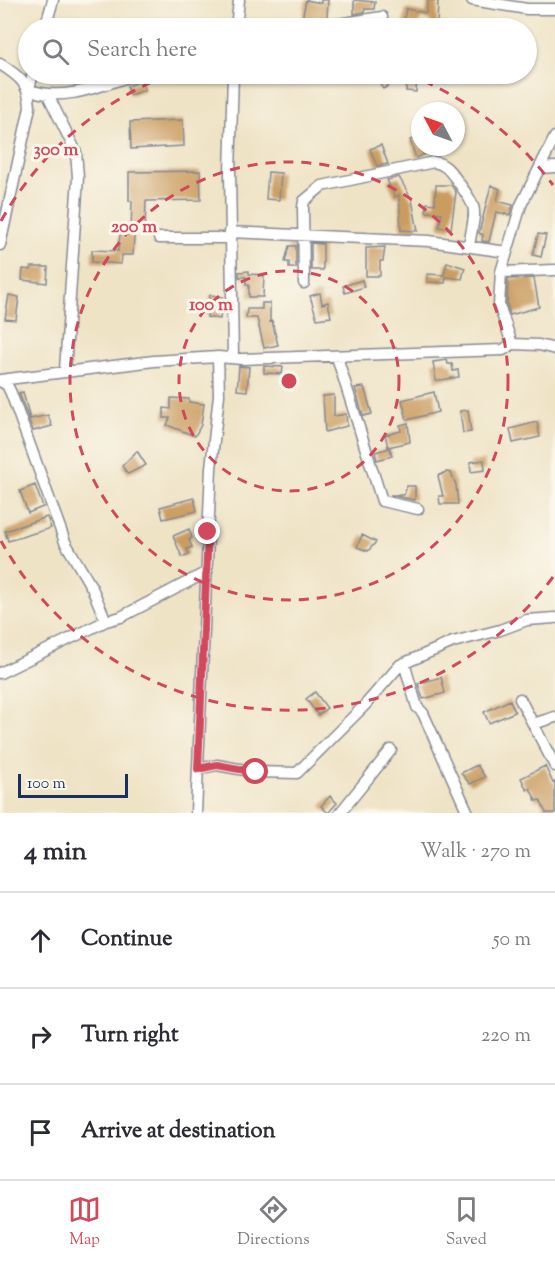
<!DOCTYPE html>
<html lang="en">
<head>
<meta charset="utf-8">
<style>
	:root { --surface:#fff; --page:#f2f2f3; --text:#2b2b33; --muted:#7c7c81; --line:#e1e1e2; --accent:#d1495b }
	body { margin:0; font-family:"Sorts Mill Goudy",serif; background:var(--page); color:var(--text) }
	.compass { position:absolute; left:411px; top:102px; width:54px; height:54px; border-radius:50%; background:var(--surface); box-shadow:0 2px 4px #0004; rotate:311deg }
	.scale { position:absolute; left:18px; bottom:15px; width:110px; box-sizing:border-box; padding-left:6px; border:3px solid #1b2f5e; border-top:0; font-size:16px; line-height:21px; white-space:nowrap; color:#1b2f5e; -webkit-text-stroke:4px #fbf7ec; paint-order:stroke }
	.stop { position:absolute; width:18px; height:18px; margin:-14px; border:4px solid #d1495b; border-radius:50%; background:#fff }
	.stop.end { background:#d1495b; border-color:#fff; box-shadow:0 2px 6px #0008 }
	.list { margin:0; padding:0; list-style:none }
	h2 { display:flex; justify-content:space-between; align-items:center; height:78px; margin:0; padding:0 24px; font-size:26px }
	h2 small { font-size:20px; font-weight:400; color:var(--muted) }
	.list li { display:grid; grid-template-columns:39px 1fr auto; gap:18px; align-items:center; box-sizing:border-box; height:96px; padding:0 24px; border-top:2px solid var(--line) }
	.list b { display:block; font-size:22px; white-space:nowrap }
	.list em { font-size:20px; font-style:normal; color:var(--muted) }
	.icon { flex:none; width:33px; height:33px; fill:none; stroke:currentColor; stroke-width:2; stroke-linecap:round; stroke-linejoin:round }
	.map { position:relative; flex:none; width:555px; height:813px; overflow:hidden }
	.search { position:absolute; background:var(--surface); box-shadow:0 2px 4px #0004; left:18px; right:18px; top:18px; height:66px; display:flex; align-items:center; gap:15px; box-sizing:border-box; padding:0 21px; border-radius:33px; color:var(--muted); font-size:22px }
	.sheet { height:366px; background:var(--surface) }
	nav { display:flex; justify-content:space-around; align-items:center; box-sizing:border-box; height:84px; border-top:2px solid var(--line); background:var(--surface); font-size:16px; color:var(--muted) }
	nav a { display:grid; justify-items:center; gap:3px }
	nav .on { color:var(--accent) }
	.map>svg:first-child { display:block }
	.building { fill:#ca9c61 }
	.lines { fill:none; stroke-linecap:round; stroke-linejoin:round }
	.minor-casing { stroke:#858992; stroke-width:13 }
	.minor { stroke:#fff; stroke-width:10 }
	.route { stroke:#d1495b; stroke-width:8 }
	.ring { fill:none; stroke:#d1495b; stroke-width:3; stroke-dasharray:10 8 }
	.centre { fill:#d1495b; stroke:#fbf7ec; stroke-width:3 }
	.ring-label { font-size:18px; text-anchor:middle; font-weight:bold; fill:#d1495b; stroke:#fbf7ec; stroke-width:6; stroke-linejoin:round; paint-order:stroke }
</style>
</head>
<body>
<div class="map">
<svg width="555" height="813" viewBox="0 0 555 813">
	<rect width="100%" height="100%" fill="#fbf7ec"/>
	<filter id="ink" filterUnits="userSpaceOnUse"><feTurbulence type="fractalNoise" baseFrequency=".0167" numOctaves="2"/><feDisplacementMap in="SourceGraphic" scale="12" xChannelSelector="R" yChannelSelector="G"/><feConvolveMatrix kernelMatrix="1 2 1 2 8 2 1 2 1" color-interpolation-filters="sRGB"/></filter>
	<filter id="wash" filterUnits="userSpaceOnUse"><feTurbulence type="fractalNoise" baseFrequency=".008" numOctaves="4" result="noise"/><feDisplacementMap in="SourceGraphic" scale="24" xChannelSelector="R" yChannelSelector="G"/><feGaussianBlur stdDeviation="1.35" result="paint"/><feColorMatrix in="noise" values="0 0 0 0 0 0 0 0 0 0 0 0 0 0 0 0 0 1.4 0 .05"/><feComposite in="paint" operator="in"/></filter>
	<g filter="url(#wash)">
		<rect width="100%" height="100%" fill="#efe3c6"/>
		<g id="blocks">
			<path class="building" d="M306,0L321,3V0H328L327,18L311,21L306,28H300Z
				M354,0L375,2L374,9H365L364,12L354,14Z
				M428,0L438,1L437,28H430L431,21L421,19L418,28L402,27L406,9L426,13Z
				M394,74H417L416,92L406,91L407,75L383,89L379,82Z
				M142,81L145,90L130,95L127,86Z
				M183,120L184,146L131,149L130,122Z
				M416,138L420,147L439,148L416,158L410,140Z
				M381,145L388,164L377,166L370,149Z
				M200,171L201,200L146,201L145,230H131L132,201H129V172Z
				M268,172L281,173L279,200L266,199Z
				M399,177L412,200L418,231L401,230L399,195L395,197L387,180Z
				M436,185H451L456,192L451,229L439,227L442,213L426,212L427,203L435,204Z
				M491,185L500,189L497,201L513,205L510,215L496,212L489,242L482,241L483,235L479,233Z
				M120,234L134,235L133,255H122L121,264L92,262V250L118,251Z
				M538,234L546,235L541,257L533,255Z
				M311,243L323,244V270H311Z
				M289,246H296V268H289V262H285Z
				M385,247L383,261H380V276H366V248Z
				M447,262L465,268L462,279L446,277L445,283L427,282V274L444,275Z
				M31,267H48L47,283L22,280L23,269L31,270Z
				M249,271V274L264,275L263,297H249V285H246V277H239V272Z
				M534,278L539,307L510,315L507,304L508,279Z
				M362,280L364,287L345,293L343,286Z
				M320,293L322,304L328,302L331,317L317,319L310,296Z
				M9,295L19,297L16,320L5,319Z
				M210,295L223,297L220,319L207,317Z
				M262,303H270V322L272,321L278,345L264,348L257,318H246L247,309H262Z
				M447,360L448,364H452L453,371L458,370L459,377L436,381L433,362Z
				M239,366L249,367L247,391L237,390Z
				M264,366L283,367L282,374L264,373Z
				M364,387L372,414L363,416L355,388Z
				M23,392L30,419L48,415L52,426L33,431L19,393Z
				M434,392L438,412L407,420L402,400Z
				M334,395V416L346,414L347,426L325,432L323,396Z
				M171,398L189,399V402L204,404L201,425L195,436L167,425L170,418H164V408L171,409Z
				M468,410L471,432L463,433L460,411Z
				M537,422L540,437L513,443L510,429Z
				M408,423L410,442L388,447L385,435L401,431L400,425Z
				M390,448L392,456L377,460L375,452Z
				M137,451L146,465L128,474L122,466Z
				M484,460L485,470L471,472L470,462Z
				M446,472L451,473L456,485L458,504H440L439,496H443L438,476Z
				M35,485L43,507L28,513L20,491Z
				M407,486H415V500L390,495H404Z
				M194,498L197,511L163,519L160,507Z
				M47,517L51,528L8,541L5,531Z
				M189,529L192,538L189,540L192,547L187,549L189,554L182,557L173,536Z
				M362,535L376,542L368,551L357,547Z
				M441,677L445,693L423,699L418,684Z
				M315,692L327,708L318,715L306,699Z
				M510,700L515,712L489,723L484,712Z
				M477,765L485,777L470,784L461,773Z
				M545,766L553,783L555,782V813H546L540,800L536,801L530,788L527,790L521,778Z
				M330,796L337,803L328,813L321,806Z"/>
		</g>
	</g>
	<g filter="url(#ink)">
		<use href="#blocks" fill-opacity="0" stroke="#858992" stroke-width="1.5"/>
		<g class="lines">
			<g class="minor-casing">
				<path id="minor" d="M472,0L527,9H555
					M45,28L53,0
					M236,28L239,0
					M313,28L382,17
					M0,64C19,76 29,83 30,107L0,245
					M33,74L29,89C61,104 105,84 137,74
					M48,95L76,152L78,177L65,370
					M541,168L555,167
					M230,232L429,241L507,252
					M159,238H231
					M501,272L555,270
					M304,283L303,207L304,201L322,186L434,162C445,164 449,170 456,179C479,211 476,206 469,245
					M512,344L499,305L501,272L521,205L555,137
					M233,357L230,173L233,74
					M337,357L382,501L418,509
					M0,380L154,361L218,357L242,359L503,350L512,344L539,345L555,349
					M0,381L7,385L11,393L65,542L92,588L106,621
					M404,663L417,707L423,713L468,813
					M0,673L106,621L121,617L207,572
					M520,699L555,766
					M533,724L555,717
					M198,769L217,765L256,772L297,773L365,705L400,665L453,642L500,630L527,620L555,618
					M196,813L211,468L219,395L218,357
					M340,813L391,750"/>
			</g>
			<use href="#minor" class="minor"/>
		</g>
	</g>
	<g class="lines" filter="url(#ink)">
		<path class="route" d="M208,532L198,769L217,765L256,772"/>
	</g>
	<g class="ring">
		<circle cx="289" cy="381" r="110"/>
		<circle cx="289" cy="381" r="219"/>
		<path d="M553 577A329 329 0 0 1 1 541M1 221A329 329 0 0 1 171 74M407 74A329 329 0 0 1 553 185"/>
	</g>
	<circle cx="289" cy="381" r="9" class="centre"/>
	<g class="ring-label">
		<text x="56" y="155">300 m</text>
		<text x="134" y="232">200 m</text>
		<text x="211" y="310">100 m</text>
	</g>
</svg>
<svg class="compass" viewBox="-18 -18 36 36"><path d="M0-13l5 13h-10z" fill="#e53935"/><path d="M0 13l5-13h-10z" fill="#7c7c81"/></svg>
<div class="scale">100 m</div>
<div class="stop" style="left:256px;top:772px"></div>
<div class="stop end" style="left:208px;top:532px"></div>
<div class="search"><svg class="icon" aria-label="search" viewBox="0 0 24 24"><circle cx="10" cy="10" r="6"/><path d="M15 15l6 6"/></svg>Search here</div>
</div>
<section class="sheet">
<h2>4 min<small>Walk · 270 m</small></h2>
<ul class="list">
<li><svg class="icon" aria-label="ahead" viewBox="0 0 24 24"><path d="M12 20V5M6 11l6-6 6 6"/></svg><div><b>Continue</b></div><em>50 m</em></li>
<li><svg class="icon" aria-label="right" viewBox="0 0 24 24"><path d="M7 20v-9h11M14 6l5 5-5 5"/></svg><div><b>Turn right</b></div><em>220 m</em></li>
<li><svg class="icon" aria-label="arrive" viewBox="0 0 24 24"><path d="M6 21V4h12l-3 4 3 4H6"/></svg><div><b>Arrive at destination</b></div></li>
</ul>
</section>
<nav>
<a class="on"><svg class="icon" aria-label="map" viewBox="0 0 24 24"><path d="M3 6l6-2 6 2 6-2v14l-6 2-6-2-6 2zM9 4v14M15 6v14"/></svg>Map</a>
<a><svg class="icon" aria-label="directions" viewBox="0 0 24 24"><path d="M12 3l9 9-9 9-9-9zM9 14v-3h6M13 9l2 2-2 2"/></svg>Directions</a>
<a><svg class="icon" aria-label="saved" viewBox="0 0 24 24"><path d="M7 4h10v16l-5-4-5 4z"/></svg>Saved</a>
</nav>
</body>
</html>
